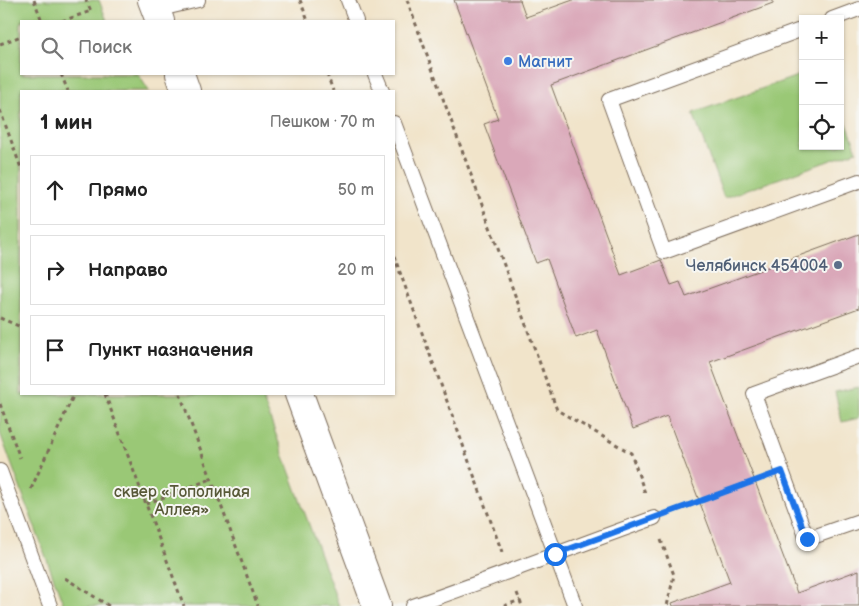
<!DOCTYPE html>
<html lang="ru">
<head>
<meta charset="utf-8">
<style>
	:root { --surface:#fff; --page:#f2f2f2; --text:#222; --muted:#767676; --line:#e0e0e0 }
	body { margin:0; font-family:"Balsamiq Sans",sans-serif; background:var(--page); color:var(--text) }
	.controls { position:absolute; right:15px; top:15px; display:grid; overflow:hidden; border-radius:0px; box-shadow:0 1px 4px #0004 }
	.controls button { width:45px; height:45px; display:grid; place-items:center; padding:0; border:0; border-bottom:1px solid var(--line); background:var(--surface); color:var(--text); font:25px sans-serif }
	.stop { position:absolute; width:15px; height:15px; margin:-11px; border:4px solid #1a73e8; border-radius:50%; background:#fff }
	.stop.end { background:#1a73e8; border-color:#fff; box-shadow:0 1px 5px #0008 }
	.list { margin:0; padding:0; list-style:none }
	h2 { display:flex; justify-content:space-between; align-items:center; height:65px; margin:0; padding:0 20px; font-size:21px }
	h2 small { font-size:16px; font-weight:400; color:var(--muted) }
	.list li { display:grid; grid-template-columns:32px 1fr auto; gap:15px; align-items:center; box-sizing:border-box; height:70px; margin:0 10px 10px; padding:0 10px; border:1px solid var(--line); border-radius:0px }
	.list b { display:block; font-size:19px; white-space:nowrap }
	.list em { font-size:16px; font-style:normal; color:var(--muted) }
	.icon { flex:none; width:28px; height:28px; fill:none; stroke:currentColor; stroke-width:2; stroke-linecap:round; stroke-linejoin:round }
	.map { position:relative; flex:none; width:859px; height:606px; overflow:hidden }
	.search { position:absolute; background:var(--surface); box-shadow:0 1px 4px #0004; left:20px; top:20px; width:375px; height:55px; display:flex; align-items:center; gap:12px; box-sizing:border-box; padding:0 18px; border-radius:0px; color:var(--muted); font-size:19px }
	.panel { position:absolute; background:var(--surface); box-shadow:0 1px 4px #0004; left:20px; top:90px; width:375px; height:305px; border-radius:0px }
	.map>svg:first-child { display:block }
	.green { fill:#9ac876; stroke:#6a794a }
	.building { fill:#daa8b9 }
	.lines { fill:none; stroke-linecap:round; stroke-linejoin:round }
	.lane-casing { stroke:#7b6b5a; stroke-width:16 }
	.secondary-casing { stroke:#7b6b5a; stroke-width:30 }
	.path { stroke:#7b6b5a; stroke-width:3; stroke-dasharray:4 4; stroke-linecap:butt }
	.lane { stroke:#fff; stroke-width:14 }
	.secondary { stroke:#fff; stroke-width:28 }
	.route { stroke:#1a73e8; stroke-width:6 }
	.shop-dot { fill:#3f7fe0; stroke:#f6f6f2; stroke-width:2 }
	.service-dot { fill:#5c6f8a; stroke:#f6f6f2; stroke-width:2 }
	.labels { text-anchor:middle; stroke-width:4; stroke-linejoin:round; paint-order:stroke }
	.shop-label { font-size:16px; fill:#366cbe; stroke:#f6f6f2; text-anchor:start }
	.service-label { font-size:16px; fill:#4e5e75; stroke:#f6f6f2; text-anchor:end }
	.park-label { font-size:16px; fill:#585938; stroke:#f6f6f2 }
</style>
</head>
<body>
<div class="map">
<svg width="859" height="606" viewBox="0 0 859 606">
	<rect width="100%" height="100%" fill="#f6f6f2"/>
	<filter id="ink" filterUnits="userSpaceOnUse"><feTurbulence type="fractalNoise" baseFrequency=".02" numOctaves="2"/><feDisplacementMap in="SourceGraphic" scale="10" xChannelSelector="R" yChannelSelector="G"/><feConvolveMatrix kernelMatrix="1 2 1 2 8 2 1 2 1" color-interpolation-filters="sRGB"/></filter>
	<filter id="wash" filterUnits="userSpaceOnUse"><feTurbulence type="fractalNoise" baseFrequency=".0096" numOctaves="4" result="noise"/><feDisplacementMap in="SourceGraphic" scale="20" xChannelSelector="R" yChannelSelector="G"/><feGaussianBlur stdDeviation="1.12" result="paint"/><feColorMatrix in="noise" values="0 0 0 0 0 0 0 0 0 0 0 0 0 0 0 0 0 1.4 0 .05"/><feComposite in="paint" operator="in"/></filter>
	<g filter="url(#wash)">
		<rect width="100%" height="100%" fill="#f1e4ca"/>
		<path class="green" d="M0,0H99L107,21H21V74H138L149,91H21V394H261L339,606H64L0,433Z
			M803,74V146H840V105L857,151L724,198L693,113Z
			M859,387V418L842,422L835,392Z"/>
		<g id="blocks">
			<path class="building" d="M454,0H520L526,17L573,0H773V3L551,85L621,275L661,260L671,285L680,282L686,297L859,234V308L710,362L797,593L859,570V606H673L672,603L730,582L667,416L633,429L597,330L576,338L547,259L536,263L484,124L498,119Z"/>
		</g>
	</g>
	<g filter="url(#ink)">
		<use href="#blocks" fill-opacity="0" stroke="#7b6b5a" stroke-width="1"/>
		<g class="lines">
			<g class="lane-casing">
				<path id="lane" d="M348,0L356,21
					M156,10L198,0
					M832,19L859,9
					M803,29L609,100L664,252L859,181
					M375,74L382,91
					M394,123L575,606
					M859,356L754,394L807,539L859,521
					M0,471L50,606
					M413,606C494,578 573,547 654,518"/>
			</g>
			<g class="secondary-casing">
				<path id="secondary" d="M152,0L160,21
					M180,74L186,91
					M299,394L377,606"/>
			</g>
			<path class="path" d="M34,0L42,21
				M300,0L308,21
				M407,0L557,410L631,453L646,496
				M62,21L91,11L86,0
				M0,44L21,36
				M61,74L68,91
				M327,74L333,91
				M0,110L21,168
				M394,256L502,552
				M0,318L21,327
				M105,394L184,606
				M180,394L258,606
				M0,404L20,458
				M31,489L74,394
				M146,504L211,479
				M673,511L761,479
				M661,540L674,575L667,606
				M65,578L109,606
				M517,593L522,606
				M504,606L520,600"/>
			<use href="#lane" class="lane"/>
			<use href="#secondary" class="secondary"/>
		</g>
	</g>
	<g class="lines" filter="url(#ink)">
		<path class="route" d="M555,554L782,471L807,539"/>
	</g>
	<circle class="shop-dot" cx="508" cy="61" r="5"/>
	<circle class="service-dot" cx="838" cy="265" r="5"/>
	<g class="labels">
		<g class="shop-label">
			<text x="518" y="67">Магнит</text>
		</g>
		<g class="service-label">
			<text x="828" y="271">Челябинск 454004</text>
		</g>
		<g class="park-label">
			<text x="182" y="497">сквер «Тополиная<tspan x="182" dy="18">Аллея»</tspan></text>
		</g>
	</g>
</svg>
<div class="controls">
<button>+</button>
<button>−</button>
<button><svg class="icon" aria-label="locate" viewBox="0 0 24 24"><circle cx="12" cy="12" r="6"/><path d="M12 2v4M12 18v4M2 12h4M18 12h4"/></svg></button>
</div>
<div class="stop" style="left:555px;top:554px"></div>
<div class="stop end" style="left:807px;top:539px"></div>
<div class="search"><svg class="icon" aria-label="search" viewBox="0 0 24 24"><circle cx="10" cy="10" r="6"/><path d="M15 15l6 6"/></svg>Поиск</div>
<section class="panel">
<h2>1 мин<small>Пешком · 70 m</small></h2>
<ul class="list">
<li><svg class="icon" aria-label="ahead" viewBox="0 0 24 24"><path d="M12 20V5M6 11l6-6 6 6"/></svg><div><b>Прямо</b></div><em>50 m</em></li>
<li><svg class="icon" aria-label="right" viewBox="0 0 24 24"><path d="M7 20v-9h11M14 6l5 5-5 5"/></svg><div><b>Направо</b></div><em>20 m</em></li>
<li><svg class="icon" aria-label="arrive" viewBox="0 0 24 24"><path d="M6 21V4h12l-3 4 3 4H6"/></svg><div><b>Пункт назначения</b></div></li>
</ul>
</section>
</div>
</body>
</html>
